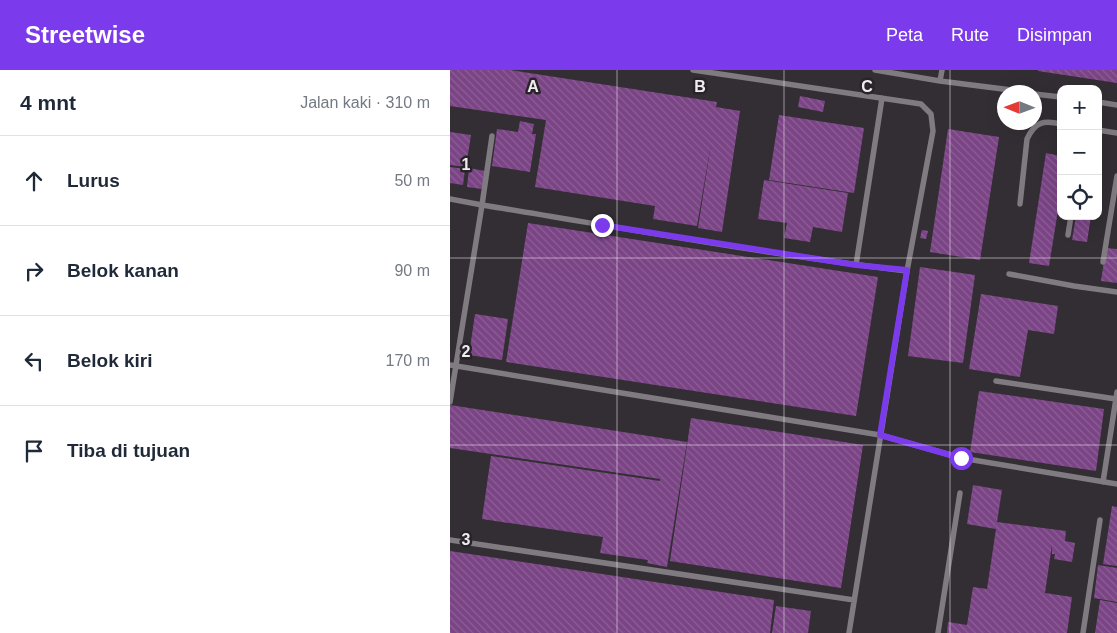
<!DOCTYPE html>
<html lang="id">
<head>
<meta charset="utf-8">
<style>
	:root { --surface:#fff; --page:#f2f2f3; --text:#1f2937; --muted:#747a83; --line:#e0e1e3; --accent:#7c3aed }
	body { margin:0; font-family:Arial,sans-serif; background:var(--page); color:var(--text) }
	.controls { position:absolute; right:15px; top:15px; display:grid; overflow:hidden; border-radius:10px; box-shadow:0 5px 20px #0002 }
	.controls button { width:45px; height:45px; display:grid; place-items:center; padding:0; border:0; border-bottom:1px solid var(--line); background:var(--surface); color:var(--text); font:25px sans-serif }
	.compass { position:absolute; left:547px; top:15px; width:45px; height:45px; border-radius:50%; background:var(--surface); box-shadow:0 5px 20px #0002; rotate:271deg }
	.stop { position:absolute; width:15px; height:15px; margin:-11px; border:4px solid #7c3aed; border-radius:50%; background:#fff }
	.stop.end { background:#7c3aed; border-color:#fff; box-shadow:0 1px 5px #0008 }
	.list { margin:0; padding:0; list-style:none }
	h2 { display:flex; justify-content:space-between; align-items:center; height:65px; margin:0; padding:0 20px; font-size:21px }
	h2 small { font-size:16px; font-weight:400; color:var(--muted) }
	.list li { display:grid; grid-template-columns:32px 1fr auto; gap:15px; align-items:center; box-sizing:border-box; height:90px; padding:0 20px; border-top:1px solid var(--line) }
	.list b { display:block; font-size:19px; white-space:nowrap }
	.list em { font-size:16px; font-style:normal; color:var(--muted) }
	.icon { flex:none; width:28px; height:28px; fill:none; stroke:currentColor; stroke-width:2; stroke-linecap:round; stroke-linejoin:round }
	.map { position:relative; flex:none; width:667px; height:563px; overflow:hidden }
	header { display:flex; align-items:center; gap:30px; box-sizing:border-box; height:70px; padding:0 25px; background:var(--accent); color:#fff }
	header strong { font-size:24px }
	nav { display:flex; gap:28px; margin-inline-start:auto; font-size:18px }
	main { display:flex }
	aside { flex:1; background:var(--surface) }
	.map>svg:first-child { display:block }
	.building { fill:url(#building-back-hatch) }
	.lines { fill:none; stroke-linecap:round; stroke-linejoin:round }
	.lane { stroke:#7f7b80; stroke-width:5.5 }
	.route { stroke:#7c3aed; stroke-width:6 }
	.grid { fill:none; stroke:#f0edf0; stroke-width:1; stroke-opacity:0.55 }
	.grid-label { font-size:16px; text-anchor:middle; font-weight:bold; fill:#f0edf0; stroke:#282429; stroke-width:5; stroke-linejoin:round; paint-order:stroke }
</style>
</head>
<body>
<header>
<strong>Streetwise</strong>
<nav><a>Peta</a><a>Rute</a><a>Disimpan</a></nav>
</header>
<main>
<aside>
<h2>4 mnt<small>Jalan kaki · 310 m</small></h2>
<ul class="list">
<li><svg class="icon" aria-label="ahead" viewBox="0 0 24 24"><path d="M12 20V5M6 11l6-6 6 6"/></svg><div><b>Lurus</b></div><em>50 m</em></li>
<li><svg class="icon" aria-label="right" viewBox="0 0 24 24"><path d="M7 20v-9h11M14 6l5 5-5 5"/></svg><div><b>Belok kanan</b></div><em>90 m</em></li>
<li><svg class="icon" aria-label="left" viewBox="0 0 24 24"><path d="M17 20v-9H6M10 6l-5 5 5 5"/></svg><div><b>Belok kiri</b></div><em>170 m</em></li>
<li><svg class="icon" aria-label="arrive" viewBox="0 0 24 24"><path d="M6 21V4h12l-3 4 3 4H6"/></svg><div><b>Tiba di tujuan</b></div></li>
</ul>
</aside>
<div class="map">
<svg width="667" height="563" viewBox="0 0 667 563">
	<defs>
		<pattern id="building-back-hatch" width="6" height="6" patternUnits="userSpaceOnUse" patternTransform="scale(1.25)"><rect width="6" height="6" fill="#7a4485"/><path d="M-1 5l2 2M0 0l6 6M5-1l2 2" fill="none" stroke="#8d5f97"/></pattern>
	</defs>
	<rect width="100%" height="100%" fill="#322e33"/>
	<path class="building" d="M0,0H60L267,32L266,37L290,41L272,162L248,158L261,74L247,156L203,149L205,136L85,117L96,50L0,36Z
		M588,0H667V13L588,1Z
		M350,26L375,31L373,42L348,37Z
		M329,45L414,58L404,123L319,110Z
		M70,51L84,54L82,64H86L80,102L42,96L47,59L68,62Z
		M498,59L549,67L530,190L480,182Z
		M0,62L21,65L16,97L0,95Z
		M648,77L651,78L649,90H648Z
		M596,83L611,86V122L599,196L579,193Z
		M0,97L15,99L13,115L0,113Z
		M19,98L35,101L32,119L17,117Z
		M314,110L398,123L392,162L363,157L360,172L334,168L337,153L308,149Z
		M626,146H641L637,172L622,170Z
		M78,153L428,207L406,346L56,292Z
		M472,160L478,161L476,169L470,168Z
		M656,178L667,179V213L651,211Z
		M470,197L525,205L513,293L458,286Z
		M531,224L608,236L604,264L578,260L570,307L519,299Z
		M25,244L58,249L52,290L19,285Z
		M529,321L654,339L646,401L520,382Z
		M0,335L237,372L217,497L197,493L198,490L150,483L153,467L32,449L41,386L210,411V409L0,378Z
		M241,348L413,375L391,518L220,491Z
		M523,415L552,420L547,452L616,461L615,471L625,473L622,492L604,489L605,484H602V475L595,523L622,527L617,563H497L498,552L517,555L523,517L537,519L546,459L517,454Z
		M662,436L667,437V496L653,494Z
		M0,481L324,530L320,563H0Z
		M648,495L667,498V532L644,528Z
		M650,530L667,533V563H645Z
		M326,536L361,541L358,563H322Z"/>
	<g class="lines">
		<path class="lane" d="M243,0L471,34L481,44L483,61L457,201L399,563
			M425,0L490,11L577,22
			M490,11L492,0
			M584,24L611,27
			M648,32L667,35
			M648,60L667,63
			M0,129L32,135L42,66
			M570,134L577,69C585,52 593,50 611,54
			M618,165L621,146
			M653,192L667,106
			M406,195L432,28
			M559,204L624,216L667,222
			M0,295L430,365L511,388L667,414
			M546,311L666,329
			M0,332L32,135C173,158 315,184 457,201
			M653,412L667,322
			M0,470L404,530
			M488,563L510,423
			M633,563L650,450"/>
	</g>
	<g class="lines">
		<path class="route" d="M152,155L406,195L457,200L430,365L511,388"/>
	</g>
	<path class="grid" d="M167,0V563M334,0V563M500,0V563M0,188H667M0,375H667"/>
	<g class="grid-label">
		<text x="83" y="22">A</text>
		<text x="250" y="22">B</text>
		<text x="417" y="22">C</text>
		<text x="16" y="100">1</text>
		<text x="16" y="287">2</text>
		<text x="16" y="475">3</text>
	</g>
</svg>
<div class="controls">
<button>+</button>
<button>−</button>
<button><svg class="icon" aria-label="locate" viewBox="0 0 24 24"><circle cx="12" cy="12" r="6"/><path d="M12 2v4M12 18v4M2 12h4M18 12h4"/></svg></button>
</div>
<svg class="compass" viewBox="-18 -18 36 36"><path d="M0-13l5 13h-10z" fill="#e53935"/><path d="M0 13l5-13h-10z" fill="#747a83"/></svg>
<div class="stop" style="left:511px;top:388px"></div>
<div class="stop end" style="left:152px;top:155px"></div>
</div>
</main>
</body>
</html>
